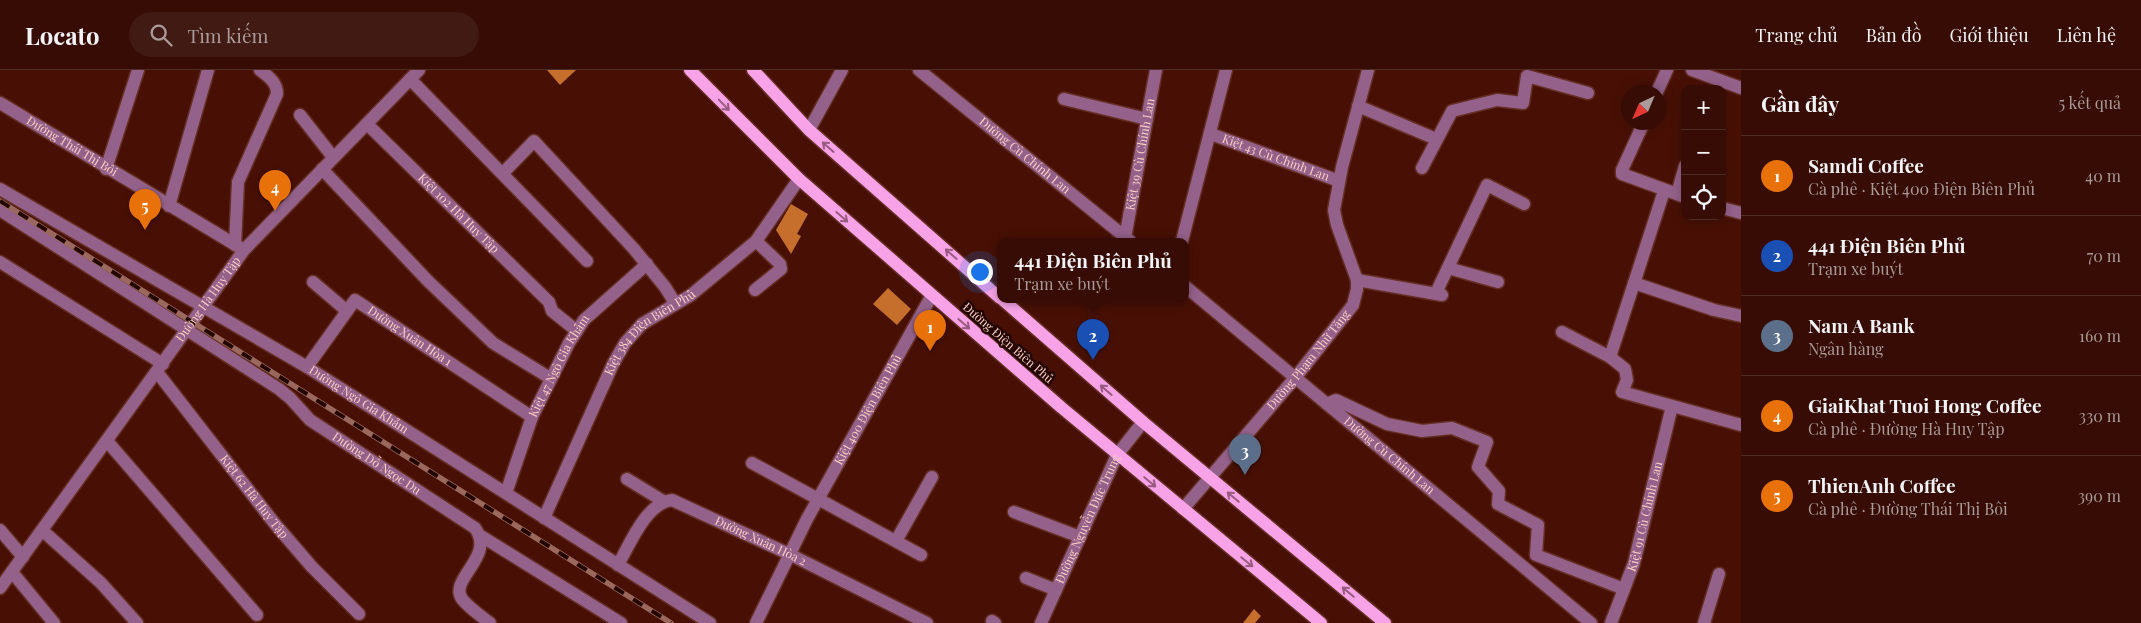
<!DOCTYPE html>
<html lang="vi">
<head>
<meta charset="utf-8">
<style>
	:root { --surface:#360c04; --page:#411a13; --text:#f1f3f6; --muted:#aa9b9a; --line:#502c26; --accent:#ea580c }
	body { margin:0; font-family:"Playfair Display",serif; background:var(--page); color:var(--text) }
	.controls { position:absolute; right:15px; top:15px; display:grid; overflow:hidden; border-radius:10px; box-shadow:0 2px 12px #0003 }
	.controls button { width:45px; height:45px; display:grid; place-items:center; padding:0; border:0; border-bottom:1px solid var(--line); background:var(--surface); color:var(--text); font:25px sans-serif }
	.compass { position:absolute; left:1621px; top:15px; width:45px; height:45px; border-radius:50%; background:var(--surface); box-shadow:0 2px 12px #0003; rotate:224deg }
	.you { position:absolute; left:979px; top:201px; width:18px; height:18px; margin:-12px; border:4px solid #fff; border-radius:50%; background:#1a73e8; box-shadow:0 0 0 8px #1a73e833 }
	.badge { display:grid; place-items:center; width:32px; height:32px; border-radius:50%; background:var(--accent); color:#fff; font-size:16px; font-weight:700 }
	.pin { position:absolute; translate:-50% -41px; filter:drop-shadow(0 1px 2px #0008) }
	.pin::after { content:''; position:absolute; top:26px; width:18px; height:15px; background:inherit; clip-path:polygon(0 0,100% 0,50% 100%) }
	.popup { position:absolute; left:997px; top:168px; width:192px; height:65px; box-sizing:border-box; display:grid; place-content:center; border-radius:10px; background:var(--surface); filter:drop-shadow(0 1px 4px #0005); font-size:16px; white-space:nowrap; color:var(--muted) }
	.popup b { font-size:19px; color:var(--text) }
	.popup::after { content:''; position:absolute; left:50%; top:100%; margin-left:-10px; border:10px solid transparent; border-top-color:var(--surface) }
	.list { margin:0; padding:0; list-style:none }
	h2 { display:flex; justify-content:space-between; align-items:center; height:65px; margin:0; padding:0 20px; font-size:21px }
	h2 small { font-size:16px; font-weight:400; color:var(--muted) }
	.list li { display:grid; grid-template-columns:32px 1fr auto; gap:15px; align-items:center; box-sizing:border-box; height:80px; padding:0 20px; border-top:1px solid var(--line) }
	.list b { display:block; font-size:19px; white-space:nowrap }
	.list p { margin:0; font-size:16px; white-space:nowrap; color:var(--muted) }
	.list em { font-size:16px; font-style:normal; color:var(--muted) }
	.icon { flex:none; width:28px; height:28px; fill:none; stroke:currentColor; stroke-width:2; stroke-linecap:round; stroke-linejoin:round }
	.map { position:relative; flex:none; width:1741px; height:553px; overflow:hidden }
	header { display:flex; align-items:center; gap:30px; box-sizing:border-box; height:70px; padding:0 25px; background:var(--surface); border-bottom:1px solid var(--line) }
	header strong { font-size:24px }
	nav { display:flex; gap:28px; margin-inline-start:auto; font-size:18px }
	.search { width:350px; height:45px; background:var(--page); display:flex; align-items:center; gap:12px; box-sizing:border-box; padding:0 18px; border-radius:28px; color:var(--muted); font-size:19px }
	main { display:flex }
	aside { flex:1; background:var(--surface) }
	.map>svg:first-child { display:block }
	.building { fill:#c66e2c }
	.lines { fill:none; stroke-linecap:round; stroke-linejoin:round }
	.minor-casing { stroke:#652e23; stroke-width:15 }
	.major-casing { stroke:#652e23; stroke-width:15 }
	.minor { stroke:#94618a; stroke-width:12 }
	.major { stroke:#f8a3e8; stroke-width:12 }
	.rail-casing { stroke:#9b685d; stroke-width:5.5 }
	.rail { stroke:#220401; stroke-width:4; stroke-dasharray:11; stroke-linecap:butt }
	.oneway { stroke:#985b80 }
	.labels { text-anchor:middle; stroke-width:5; stroke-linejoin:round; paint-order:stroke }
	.street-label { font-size:12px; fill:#fccec3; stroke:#220401 }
</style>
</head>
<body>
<header>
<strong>Locato</strong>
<div class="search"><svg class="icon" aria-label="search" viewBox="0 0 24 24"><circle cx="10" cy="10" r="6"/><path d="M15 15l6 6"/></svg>Tìm kiếm</div>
<nav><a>Trang chủ</a><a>Bản đồ</a><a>Giới thiệu</a><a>Liên hệ</a></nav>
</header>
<main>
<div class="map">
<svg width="1741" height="553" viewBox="0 0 1741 553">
	<rect width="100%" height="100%" fill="#481005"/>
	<path class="building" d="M547,0H576L560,15Z
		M791,134L808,144L797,164L801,166L791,184L776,160Z
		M888,218L911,239L897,255L873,234Z
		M1254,539L1261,546L1255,553H1243Z"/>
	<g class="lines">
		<g class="minor-casing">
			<g id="minor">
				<path id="s1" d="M919,0L1130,171"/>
				<path d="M1692,0L1741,18"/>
				<path d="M410,9L587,191"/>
				<path d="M1657,22L1667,0"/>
				<path d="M1064,29L1147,49"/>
				<path id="s2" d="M0,33L244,180"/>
				<path d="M1358,36L1436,69"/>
				<path d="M300,45L333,87"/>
				<path d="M1644,52L1622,100V104L1685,127"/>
				<path id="s3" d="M367,54L549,232L552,241L577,261"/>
				<path d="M809,60L842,0"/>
				<path id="s4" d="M1211,64L1339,111"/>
				<path d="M1422,98L1452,41L1497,30L1523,33L1527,6L1588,23"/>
				<path d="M106,99L138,0"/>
				<path d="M322,99L428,211L493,273L550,308"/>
				<path d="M503,103L534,71L634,179L665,217L675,233"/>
				<path id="s5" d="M0,119L307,297L710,553"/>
				<path d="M1677,124L1685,96"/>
				<path d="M169,136L208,0"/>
				<path d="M1722,138L1741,143"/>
				<path id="s6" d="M0,140L279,319L290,328L310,350L475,458C496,487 448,509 462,529C469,538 481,546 490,553"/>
				<path id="s7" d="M1125,168L1156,0"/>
				<path d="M1182,171L1226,0"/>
				<path d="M235,175L238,112L277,24C277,12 269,7 260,0"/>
				<path d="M0,192L163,294"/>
				<path d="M1448,198L1498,212"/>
				<path d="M1357,210L1442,225"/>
				<path d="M313,212L347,241"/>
				<path d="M1634,213L1714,240L1741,246"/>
				<path id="s8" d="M1186,217L1591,553"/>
				<path d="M755,220L781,199L780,194L756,171"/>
				<path d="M1436,223L1487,115L1524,134"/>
				<path d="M1562,262L1610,287L1625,299L1627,310L1622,322L1741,355"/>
				<path d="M1610,287L1664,121"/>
				<path id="s9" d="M307,297L355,230L532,347"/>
				<path id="s10" d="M157,302L275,454L312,497L359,544"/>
				<path d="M1327,334L1336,330L1387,354L1422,361L1452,358L1487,372L1478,397L1499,421L1498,434L1538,455L1536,485L1624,519"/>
				<path d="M107,371L257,545"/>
				<path d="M752,393L921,485"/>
				<path d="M627,409L663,431"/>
				<path id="s11" d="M506,423L532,347L569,273L584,250L647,194"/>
				<path id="s12" d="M1183,439L1295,308L1353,235L1357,219V210L1337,155L1334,140L1342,97L1368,0"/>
				<path d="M1014,442L1080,467"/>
				<path id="s13" d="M544,448L613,294L625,273L642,254L691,225L756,171L799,109"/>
				<path d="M0,460L23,487"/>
				<path d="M43,461L101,513L137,553"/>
				<path d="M481,466L621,553"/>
				<path d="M896,471L932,407"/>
				<path id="s14" d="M618,495C630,474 646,433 672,430L789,484L927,553"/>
				<path d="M12,502L54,553"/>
				<path d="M1026,508L1056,520"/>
				<path id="s15" d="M0,518L244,180L419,0"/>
				<path d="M992,551L995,553"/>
				<path id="s16" d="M756,553L807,449L932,225"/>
				<path id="s17" d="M1041,553L1117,385L1143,352"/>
				<path id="s18" d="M1611,553L1634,493L1672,336"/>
				<path d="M1704,553L1719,504"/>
			</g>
		</g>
		<g class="major-casing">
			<path id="major" d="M690,0L799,109L1062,338L1321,553
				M753,0L809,60L1000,228
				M1002,229L1143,352L1385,553"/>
		</g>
		<use href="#minor" class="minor"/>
		<use href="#major" class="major"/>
		<g class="rail-casing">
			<path id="rail" d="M0,131L671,553"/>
		</g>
		<use href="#rail" class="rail"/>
	</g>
	<defs><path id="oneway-shaft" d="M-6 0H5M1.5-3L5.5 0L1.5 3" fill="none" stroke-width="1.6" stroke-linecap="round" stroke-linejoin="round" transform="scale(1.25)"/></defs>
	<g class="oneway">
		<use href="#oneway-shaft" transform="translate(724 35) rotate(46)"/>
		<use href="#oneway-shaft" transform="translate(828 77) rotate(-139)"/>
		<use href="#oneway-shaft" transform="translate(842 147) rotate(41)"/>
		<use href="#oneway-shaft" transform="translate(951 184) rotate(-139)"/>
		<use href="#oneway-shaft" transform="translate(964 254) rotate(41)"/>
		<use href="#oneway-shaft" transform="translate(1106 320) rotate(-139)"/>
		<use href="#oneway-shaft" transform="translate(1150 412) rotate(40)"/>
		<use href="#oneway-shaft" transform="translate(1233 427) rotate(-140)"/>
		<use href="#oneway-shaft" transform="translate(1247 492) rotate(39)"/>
		<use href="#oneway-shaft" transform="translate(1348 522) rotate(-140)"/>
	</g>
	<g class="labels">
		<g class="street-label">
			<text dy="4" stroke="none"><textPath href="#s2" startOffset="84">Đường Thái Thị Bôi</textPath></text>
			<text dy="4" stroke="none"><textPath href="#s7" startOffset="85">Kiệt 39 Cù Chính Lan</textPath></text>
			<text dy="4" stroke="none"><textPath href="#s1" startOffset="136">Đường Cù Chính Lan</textPath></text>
			<text dy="4" stroke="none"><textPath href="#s4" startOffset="69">Kiệt 43 Cù Chính Lan</textPath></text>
			<text dy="4" stroke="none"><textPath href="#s3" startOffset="128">Kiệt 102 Hà Huy Tập</textPath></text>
			<text dy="4" stroke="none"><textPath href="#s15" startOffset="356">Đường Hà Huy Tập</textPath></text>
			<text dy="4" stroke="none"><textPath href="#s9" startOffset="148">Đường Xuân Hòa 1</textPath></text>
			<text dy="4" stroke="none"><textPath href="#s13" startOffset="218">Kiệt 384 Điện Biên Phủ</textPath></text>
			<text transform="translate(1008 273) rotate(41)" y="4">Đường Điện Biên Phủ</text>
			<text dy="4" stroke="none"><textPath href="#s12" startOffset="195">Đường Phạm Nhữ Tăng</textPath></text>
			<text dy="4" stroke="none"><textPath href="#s11" startOffset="138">Kiệt 47 Ngô Gia Khảm</textPath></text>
			<text dy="4" stroke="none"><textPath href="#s5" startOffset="416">Đường Ngô Gia Khảm</textPath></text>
			<text dy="4" stroke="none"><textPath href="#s16" startOffset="241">Kiệt 400 Điện Biên Phủ</textPath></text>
			<text dy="4" stroke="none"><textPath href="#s8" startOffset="264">Đường Cù Chính Lan</textPath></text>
			<text dy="4" stroke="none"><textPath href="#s6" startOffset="455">Đường Đỗ Ngọc Du</textPath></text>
			<text dy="4" stroke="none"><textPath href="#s10" startOffset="158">Kiệt 62 Hà Huy Tập</textPath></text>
			<text dy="4" stroke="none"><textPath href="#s18" startOffset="112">Kiệt 91 Cù Chính Lan</textPath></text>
			<text dy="4" stroke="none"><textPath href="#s17" startOffset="114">Đường Nguyễn Đức Trung</textPath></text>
			<text dy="4" stroke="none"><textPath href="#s14" startOffset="185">Đường Xuân Hòa 2</textPath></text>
		</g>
	</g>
</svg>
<div class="controls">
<button>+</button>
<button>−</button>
<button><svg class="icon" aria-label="locate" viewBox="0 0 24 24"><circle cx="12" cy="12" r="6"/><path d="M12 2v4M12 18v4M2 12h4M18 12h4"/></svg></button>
</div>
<svg class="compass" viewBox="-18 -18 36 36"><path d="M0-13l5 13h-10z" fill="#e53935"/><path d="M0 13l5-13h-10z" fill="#aa9b9a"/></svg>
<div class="you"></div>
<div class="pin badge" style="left:930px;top:281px;background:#e8710a">1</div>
<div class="pin badge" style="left:1093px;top:290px;background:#1a4fb4">2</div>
<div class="popup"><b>441 Điện Biên Phủ</b>Trạm xe buýt</div>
<div class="pin badge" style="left:1245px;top:405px;background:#5c6f8a">3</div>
<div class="pin badge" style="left:275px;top:141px;background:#e8710a">4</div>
<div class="pin badge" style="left:145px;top:160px;background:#e8710a">5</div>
</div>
<aside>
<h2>Gần đây<small>5 kết quả</small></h2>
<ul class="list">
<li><span class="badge" style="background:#e8710a">1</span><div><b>Samdi Coffee</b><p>Cà phê · Kiệt 400 Điện Biên Phủ</p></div><em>40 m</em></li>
<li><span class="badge" style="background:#1a4fb4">2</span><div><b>441 Điện Biên Phủ</b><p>Trạm xe buýt</p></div><em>70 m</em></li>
<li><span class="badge" style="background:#5c6f8a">3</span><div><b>Nam A Bank</b><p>Ngân hàng</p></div><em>160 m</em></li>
<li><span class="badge" style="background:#e8710a">4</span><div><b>GiaiKhat Tuoi Hong Coffee</b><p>Cà phê · Đường Hà Huy Tập</p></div><em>330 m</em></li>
<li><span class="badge" style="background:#e8710a">5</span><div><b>ThienAnh Coffee</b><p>Cà phê · Đường Thái Thị Bôi</p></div><em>390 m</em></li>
</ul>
</aside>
</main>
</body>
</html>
